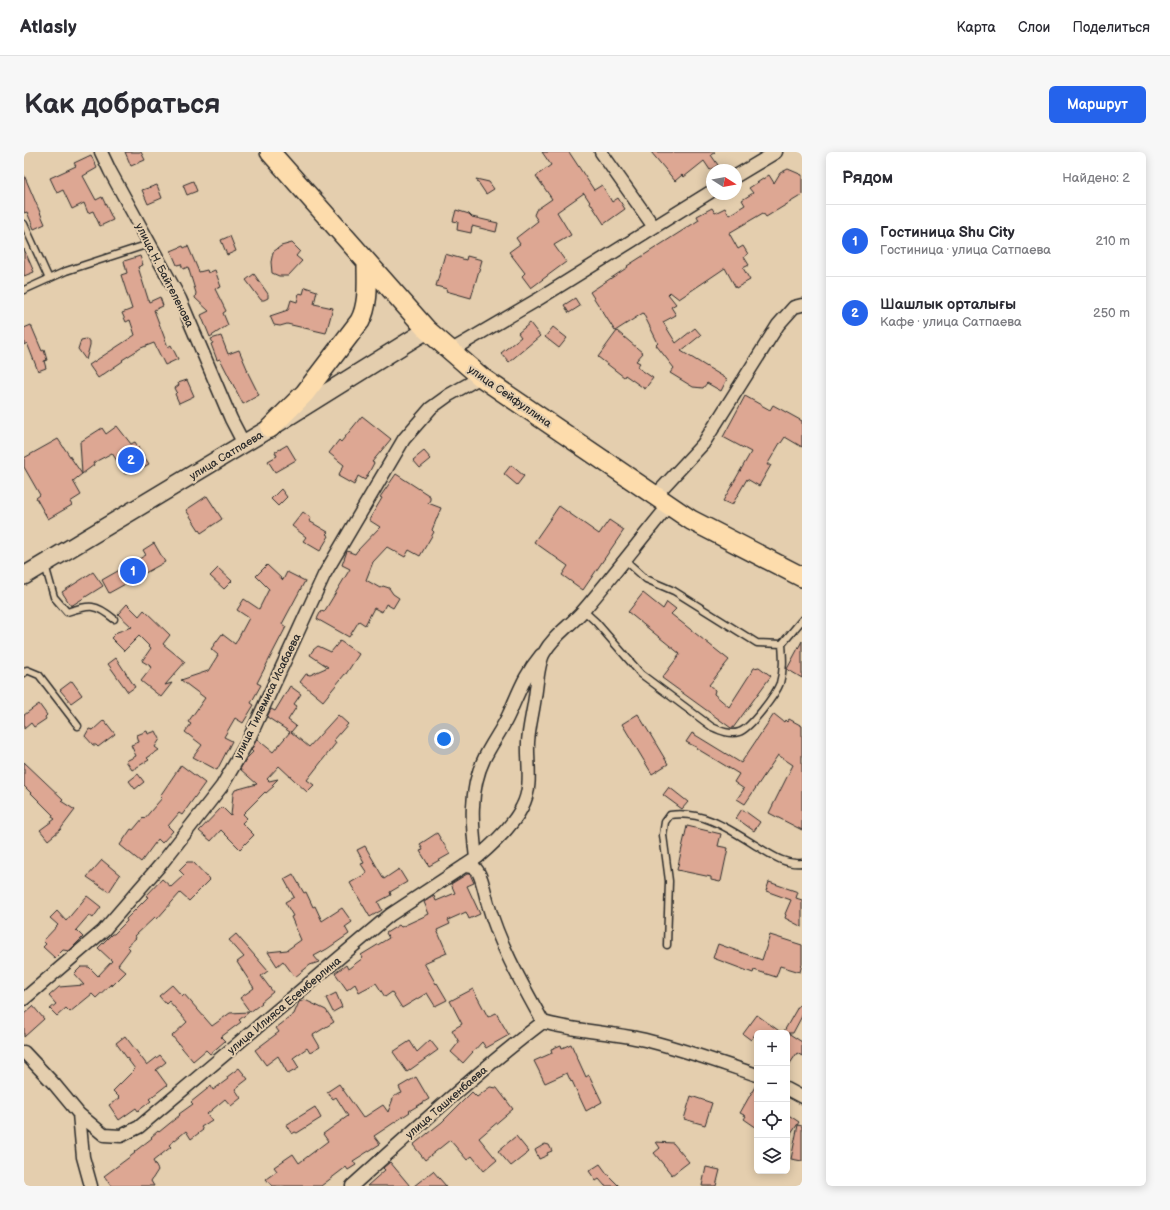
<!DOCTYPE html>
<html lang="ru">
<head>
<meta charset="utf-8">
<style>
	:root { --surface:#fff; --page:#f7f7f7; --text:#2b2b33; --muted:#7c7c81; --line:#e1e1e2; --accent:#2563eb }
	body { margin:0; font-family:"Balsamiq Sans",sans-serif; background:var(--page); color:var(--text) }
	.controls { position:absolute; right:12px; bottom:12px; display:grid; overflow:hidden; border-radius:6px; box-shadow:0 2px 10px #0003 }
	.controls button { width:36px; height:36px; display:grid; place-items:center; padding:0; border:0; border-bottom:1px solid var(--line); background:var(--surface); color:var(--text); font:20px sans-serif }
	.compass { position:absolute; left:682px; top:12px; width:36px; height:36px; border-radius:50%; background:var(--surface); box-shadow:0 2px 10px #0003; rotate:101deg }
	.you { position:absolute; left:420px; top:587px; width:14px; height:14px; margin:-10px; border:3px solid #fff; border-radius:50%; background:#1a73e8; box-shadow:0 0 0 6px #1a73e833 }
	.badge { display:grid; place-items:center; width:26px; height:26px; border-radius:50%; background:var(--accent); color:#fff; font-size:13px; font-weight:700 }
	.pin { position:absolute; translate:-50% -50%; border:2px solid #fff; box-shadow:0 1px 4px #0006 }
	.list { margin:0; padding:0; list-style:none }
	h2 { display:flex; justify-content:space-between; align-items:center; height:52px; margin:0; padding:0 16px; font-size:17px }
	h2 small { font-size:13px; font-weight:400; color:var(--muted) }
	.list li { display:grid; grid-template-columns:26px 1fr auto; gap:12px; align-items:center; box-sizing:border-box; height:72px; padding:0 16px; border-top:1px solid var(--line) }
	.list b { display:block; font-size:15px; white-space:nowrap }
	.list p { margin:0; font-size:13px; white-space:nowrap; color:var(--muted) }
	.list em { font-size:13px; font-style:normal; color:var(--muted) }
	.icon { flex:none; width:22px; height:22px; fill:none; stroke:currentColor; stroke-width:2; stroke-linecap:round; stroke-linejoin:round }
	.map { position:relative; flex:none; width:778px; height:1034px; overflow:hidden; border-radius:6px }
	header { display:flex; align-items:center; gap:24px; box-sizing:border-box; height:56px; padding:0 20px; background:var(--surface); border-bottom:1px solid var(--line) }
	header strong { font-size:19px }
	nav { display:flex; gap:22px; margin-inline-start:auto; font-size:14px }
	.intro { display:flex; align-items:center; justify-content:space-between; box-sizing:border-box; height:96px; padding:0 24px }
	h1 { margin:0; font-size:28px }
	.button { padding:10px 18px; border-radius:6px; background:var(--accent); color:#fff; font-size:14px; font-weight:700 }
	main { display:flex; gap:24px; padding:0 24px }
	aside { flex:1; background:var(--surface); border-radius:6px; box-shadow:0 2px 10px #0003 }
	.map>svg:first-child { display:block }
	.building { fill:#dda793; stroke:#2b2b2b }
	.lines { fill:none; stroke-linecap:round; stroke-linejoin:round }
	.lane-casing { stroke:#2b2b2b; stroke-width:9 }
	.street-casing { stroke:#2b2b2b; stroke-width:15 }
	.secondary-casing { stroke:#2b2b2b; stroke-width:20 }
	.primary-casing { stroke:#2b2b2b; stroke-width:22 }
	.lane { stroke:#e4ceae; stroke-width:6 }
	.street { stroke:#e4ceae; stroke-width:12 }
	.secondary { stroke:#e4ceae; stroke-width:17 }
	.primary { stroke:#fddcac; stroke-width:19 }
	.labels { text-anchor:middle; stroke-width:4; stroke-linejoin:round; paint-order:stroke }
	.street-label { font-size:11px; fill:#2b2b2b; stroke:#e4ceae }
</style>
</head>
<body>
<header>
<strong>Atlasly</strong>
<nav><a>Карта</a><a>Слои</a><a>Поделиться</a></nav>
</header>
<div class="intro"><h1>Как добраться</h1><a class="button">Маршрут</a></div>
<main>
<div class="map">
<svg width="778" height="1034" viewBox="0 0 778 1034">
	<rect width="100%" height="100%" fill="#e4ceae"/>
	<filter id="ink" filterUnits="userSpaceOnUse"><feTurbulence type="fractalNoise" baseFrequency=".025" numOctaves="2"/><feDisplacementMap in="SourceGraphic" scale="8" xChannelSelector="R" yChannelSelector="G"/><feConvolveMatrix kernelMatrix="1 2 1 2 8 2 1 2 1" color-interpolation-filters="sRGB"/></filter>
	<g filter="url(#ink)">
		<path class="building" d="M101,0H117L121,8L107,14Z
			M518,0H545L570,38L578,33L588,50L594,46L601,57L580,72L560,41L533,60L547,83L530,93L542,110L507,136L498,124L501,121L485,100L496,92L492,86L514,69L510,63L512,58L528,47L512,24L527,13Z
			M627,0H691L687,3L694,13L686,18L680,9L660,25L658,23L651,29Z
			M67,3L73,16L59,24L72,48L78,45L89,68L76,74L69,59L64,61L60,51L48,57L39,38L33,41L26,26L52,14L50,11Z
			M764,17L778,23V43L742,65L739,61L705,81L714,97L719,94L724,102L720,105L725,113L719,116L726,128L712,136L701,116L655,147L646,140L644,142L652,152L647,155L652,163L639,170L652,191L671,176L677,183L657,199L703,227L697,239L683,231L679,236L669,235L646,221L650,216L632,193L634,191L619,161L591,179L566,140L604,115L603,114L675,68L673,64L688,56L691,61L701,56L705,63L721,53L718,48L729,41L725,36L745,23L750,31L756,21Z
			M0,23L21,72L10,77L3,60L0,61Z
			M452,27L465,30L470,37L462,42Z
			M169,29L173,39L163,43L159,33Z
			M133,33L138,46L124,52L118,38Z
			M432,58L445,62L448,65L474,71L472,80L448,74L447,81L433,78L434,70L429,69Z
			M206,84L212,99L203,103L197,88Z
			M268,91L276,99L272,104L278,109L264,124H255L248,121L247,110L249,100L257,94Z
			M159,94L160,96L164,94L175,120L183,118L184,121L191,118L197,135L191,137L202,159L199,161L204,173L186,185L177,163L185,159L171,146L172,141L164,115L159,117L157,112L153,113L147,99Z
			M0,97L10,120L0,124Z
			M421,102L442,108L443,104L458,108L447,146L422,139L423,137L412,134Z
			M116,104L119,113L114,115L125,150L136,145L139,154L130,158L144,195L147,193L154,207L141,213L130,191L117,196L98,208L99,209L74,226L65,213L111,183L106,168L102,170L98,161L108,157L97,123L103,121L100,109Z
			M230,122L244,142V146L240,148H237L222,128Z
			M281,135L293,139L290,152L309,156L302,181L263,172L256,174L250,173L246,164L264,158L267,148L273,150L275,141L279,142Z
			M551,146L556,154L545,161L540,153Z
			M506,171L516,184L485,210L477,201L497,185L494,181Z
			M7,173L18,199L20,198L23,208L20,209L22,216L14,219L3,191L0,193V176Z
			M529,175L543,186L535,196L521,185Z
			M593,179L619,201L612,209L616,211L613,215L629,226L621,237L601,223L600,225L574,205Z
			M197,184L204,202L215,198L224,219H223L235,243L219,252L196,207L193,208L187,192L189,191L187,187Z
			M62,187L66,189V193L62,208L54,197L57,188Z
			M163,228L170,244L155,251L151,242L153,240L151,236L155,233L154,231Z
			M721,244L746,258L749,253L778,269V295L761,285L757,291H756L743,313H747L735,334L723,327L708,353L699,349L727,300L699,285Z
			M338,264L367,287L348,310L350,311L341,328L334,324L330,333L314,324L320,313L305,301L315,288L317,290Z
			M93,274L107,292L111,290L125,312L111,320L109,317L101,322L88,301L69,311L70,313L58,322L56,290L78,276L82,282Z
			M34,287L58,322L49,329L57,343L46,350L48,353L24,367L12,346L16,343L0,315V306Z
			M263,293L272,308L251,320L244,309L253,304L251,300Z
			M400,299L407,307L396,316L389,308Z
			M487,313L500,324L493,333L480,322Z
			M372,322L406,344V348L404,351L417,356L408,378L410,380L396,404L385,398L381,405L363,395L349,410L342,428L356,436L359,434L365,436L369,442L375,446L369,456L362,452L358,460L350,456L341,473L335,469L325,485L293,467L297,459L300,460L326,417L318,413L323,399L331,402L333,399L356,375L345,368L358,346L356,345Z
			M257,337L263,345L254,354L247,347Z
			M183,344L198,367L177,381L162,358Z
			M535,354L575,382L585,368L600,378L559,438L538,423L544,414L510,390Z
			M279,360L287,366L285,369L304,380L302,382L305,384L296,399L279,389L282,385L268,374Z
			M130,391L141,410L85,441L78,428L122,403L119,398Z
			M243,413L259,428L263,420L281,429L258,472L262,475L233,531L237,533L227,551L230,553L219,571L211,566L200,585L208,589L193,618L169,605L178,593L161,580L167,572L164,570L181,546L157,528L184,519L194,503L187,497L198,482L211,492L225,466L213,458L220,447L235,457L245,437L232,424Z
			M194,416L208,429L200,437L186,424Z
			M69,420L79,434L47,454L38,440Z
			M619,441L639,457L643,450L652,457L647,462L705,508L685,533L691,538L690,542L705,555L730,516L735,515L747,524L709,576H707L638,526L656,502L604,460Z
			M103,452L115,464L120,458L146,483L139,492L161,510L141,533L148,531L137,545L117,529L128,515L118,509L127,496L115,484L100,499L87,486L93,480L108,475L94,462Z
			M316,489L335,502L322,522H321L299,549L276,530L282,522L286,523L304,515L286,503L289,498L294,494L307,500Z
			M778,489V526L763,517Z
			M92,506L111,535L104,540L84,512Z
			M48,529L58,543L47,551L36,538Z
			M266,534L277,542L270,552L273,554L264,568L272,574L267,580L285,595L314,563L324,572L310,588L312,591L283,628L290,633L283,640L255,614L243,627L245,629L254,627L248,633L250,634L242,641L241,640L219,662L223,666L218,671L230,683L216,697L197,678L187,689L175,679L198,655L207,664L209,642L211,638L233,632L216,617L222,607L229,600L227,598L233,587L249,600L266,580L243,565L247,557L251,559Z
			M15,552L23,563L21,565L22,567L10,575L7,571L0,577V563Z
			M614,562L644,612L628,622L598,572Z
			M750,562L760,570L761,568L763,570L765,567L778,574V678L745,661L769,613L754,603L721,652L713,647L720,637L710,630L715,622L672,596L673,595H672L662,590L668,581L717,611Z
			M80,568L91,582L74,595L72,593H69L61,584L65,577L69,578Z
			M123,579L124,582L132,579L136,587L131,595L135,598L123,606L125,608L108,618L102,609L112,604L107,593L115,590L113,583Z
			M0,610L39,647L37,649L51,658L36,678L24,688L16,678L31,667L28,665L29,663L0,634Z
			M157,613L181,631L158,663L155,661L144,674L149,679L138,691L134,687L117,710L96,693L107,677L109,678L119,666L120,667L138,646L136,644Z
			M114,622L120,630L111,637L105,629Z
			M645,635L664,650L658,657L639,643Z
			M718,657L736,670L730,679L712,666Z
			M663,674L697,682L694,694L704,696L697,729L696,730L687,728V725L653,718Z
			M413,681L426,702L405,714L396,699L399,698L396,692Z
			M341,694L360,727L375,717L383,730L366,740L367,743L354,750L358,758L346,765L326,731L343,721L337,712L340,711L333,698Z
			M78,708L96,723L85,740L63,725Z
			M163,710H169L186,728L165,749L156,741L133,767L131,765L111,784L112,786L103,794L106,797L94,813L102,820L88,834L87,832L72,846L68,842L46,860L42,856L33,864L26,857L32,852L25,844L35,835L60,833L50,822L57,815H65L74,824L88,809L74,796L88,782H90L103,769L102,767L124,745L122,744L138,727L147,735L160,723L155,718Z
			M269,722L280,741L282,740L289,755L291,754L298,769L318,756L328,770L321,775L325,782L303,797L290,804L295,810L286,813L271,825L259,809L253,814L244,800L263,798L277,788L267,765L269,764L261,750L270,745L260,727Z
			M443,722H446L450,731L443,734L456,762L445,767L442,760L424,768L426,772L413,778L423,801L400,811L412,832L413,831L423,848L411,854L403,841L378,856L368,840L361,845L352,831L335,840L331,832L323,838L311,821L322,813L324,817L339,806L337,803L365,786L362,781L375,773L377,775L405,762L400,750L410,744L412,749L431,741L427,732Z
			M745,730L774,740L772,746L778,748V775L761,766L762,763L761,762L767,748L742,739Z
			M63,744L77,755L69,766L65,763L52,778L59,785L45,799L39,798L31,806L19,795L22,792L19,789L34,773L26,766L33,759L42,769Z
			M212,782L244,819L237,824L249,840L237,850L238,851L226,860L216,846L230,836L213,810L220,805L205,788Z
			M746,783L778,793V812L776,820L756,814L752,825L730,818L729,821L689,806L694,792L738,808Z
			M148,833L158,844L160,842L188,874L206,861L225,860L215,868L217,870L197,885L201,889L186,902L182,898L169,909L148,884L163,870L145,849L142,852L135,844Z
			M449,837L464,865L472,861L485,883L462,896L458,890L439,911L427,900L435,890L428,878L438,872L426,849Z
			M312,841L318,855L309,860L302,846Z
			M281,848L302,858L310,870L289,883L296,895L286,901L283,896L269,906L275,916L264,922L254,904L242,913L231,898L255,880L252,876L270,862L275,850Z
			M775,853L778,855V864L769,881H764L778,890V904L773,901L763,916V881H759Z
			M9,854L20,867L0,885V862Z
			M733,863L758,881H732L727,888L719,882Z
			M101,884L123,913L136,903L142,910L132,918L143,933L125,947L127,949L114,959L112,956L95,968L85,953L96,946L89,939L111,917L92,891Z
			M406,888L414,898L383,920L369,900L386,889L393,900Z
			M547,892L562,925L565,923L578,950L562,959L548,929L547,930L543,921L521,931L510,909L528,901L527,897L537,893L538,896Z
			M215,916L224,927L211,937L217,946L207,954L201,947L183,962L188,968L177,975L179,978L167,987L162,979L145,993L147,995L129,1009L134,1018L127,1029L130,1034H88L80,1024L111,1001L110,1000L128,986L127,985L134,979L135,980L156,963L155,962L169,952L167,950L187,934L189,938L204,927L203,925Z
			M392,925L405,947L385,959L386,960L350,984L356,992L329,1009L332,1013L324,1018L322,1015L297,1034H248L242,1027L253,1019L250,1015L269,1002L275,1011L304,989L299,982L324,964L312,945L309,947L303,940L315,932L339,966L359,953L364,960L370,944L378,941L375,935Z
			M733,931V976L720,967L722,964L716,961Z
			M466,935L473,936L489,957L455,986L473,1008L460,1019L448,1004L443,1008L426,988L401,1008L389,993L418,970L448,940L453,945Z
			M667,944L688,951L681,973L660,967Z
			M291,955L297,966L273,981L271,980L268,982L262,973Z
			M763,962L775,970L763,988Z
			M774,973L778,974V1009L767,1007Z
			M492,984L505,1000L487,1014L474,999Z
			M632,990L649,991L665,1010L648,1023L630,1001L636,996Z
			M521,992L525,993L528,999L523,1001L524,1003L515,1007L511,998Z
			M366,1010L386,1034H343L361,1018L359,1016Z
			M576,1012L584,1023L595,1034H581L575,1027L572,1029L565,1019Z
			M682,1015L696,1018L692,1034H678Z
			M409,1019L422,1034H390Z"/>
		<g class="lines">
			<g class="lane-casing">
				<path id="lane" d="M0,72L25,127
					M0,138L42,119L125,92
					M601,408L622,427L650,439L733,491L758,492L778,468
					M21,413L30,445L43,460C66,453 71,451 90,467
					M559,458L572,470L617,522L688,575C697,579 706,583 715,580C726,577 752,542 756,531C760,518 759,505 758,492
					M0,521L3,518L15,523L54,574
					M643,793L645,729L639,683L641,670L646,663C680,658 708,679 736,696C749,704 762,713 778,711"/>
			</g>
			<g class="street-casing">
				<path id="street" d="M77,0L86,19L156,147L207,267L220,292
					M577,0L630,75
					M712,24L752,0
					M426,199L513,148L688,39
					M631,344L679,292L754,173L770,155L778,153
					M452,706C448,674 445,638 460,607C467,592 478,578 485,562C495,540 501,522 517,503
					M440,714C444,714 448,714 452,717C458,723 461,743 464,752C476,794 498,832 519,870C553,880 590,880 625,889C661,898 697,911 733,923
					M0,847L79,779L138,711L198,634L224,589L300,423L380,287L407,256L425,243L457,225
					M0,900L31,933L55,962L80,983L97,984L115,975L366,763L454,705C468,693 490,672 498,655C509,635 503,612 504,590C505,575 509,560 511,545C513,533 514,511 520,501C529,484 547,473 559,459C589,424 616,388 645,353
					M763,937L778,945
					M55,962L59,1005L67,1034
					M328,1034C390,978 452,921 519,870"/>
			</g>
			<g class="secondary-casing">
				<path id="secondary" d="M0,424L246,276L403,178"/>
			</g>
			<g class="primary-casing">
				<path id="primary" d="M246,0L403,178L457,225L667,368L778,425
					M246,276L281,241L336,169C345,152 343,131 343,111"/>
			</g>
			<use href="#lane" class="lane"/>
			<use href="#street" class="street"/>
			<use href="#secondary" class="secondary"/>
			<use href="#primary" class="primary"/>
		</g>
	</g>
	<g class="labels">
		<g class="street-label">
			<text transform="translate(141 123) rotate(63)" y="4">улица Н. Байтеленова</text>
			<text transform="translate(486 244) rotate(35)" y="4">улица Сейфуллина</text>
			<text transform="translate(202 303) rotate(-31)" y="4">улица Сатпаева</text>
			<text transform="translate(243 544) rotate(-64)" y="4">улица Тилемиса Исабаева</text>
			<text transform="translate(260 853) rotate(-40)" y="4">улица Илияса Есемберлина</text>
			<text transform="translate(422 950) rotate(-41)" y="4">улица Ташкенбаева</text>
		</g>
	</g>
</svg>
<div class="controls">
<button>+</button>
<button>−</button>
<button><svg class="icon" aria-label="locate" viewBox="0 0 24 24"><circle cx="12" cy="12" r="6"/><path d="M12 2v4M12 18v4M2 12h4M18 12h4"/></svg></button>
<button><svg class="icon" aria-label="layers" viewBox="0 0 24 24"><path d="M12 4l9 5-9 5-9-5zM3 14l9 5 9-5"/></svg></button>
</div>
<svg class="compass" viewBox="-18 -18 36 36"><path d="M0-13l5 13h-10z" fill="#e53935"/><path d="M0 13l5-13h-10z" fill="#7c7c81"/></svg>
<div class="you"></div>
<div class="pin badge" style="left:109px;top:419px">1</div>
<div class="pin badge" style="left:107px;top:308px">2</div>
</div>
<aside>
<h2>Рядом<small>Найдено: 2</small></h2>
<ul class="list">
<li><span class="badge">1</span><div><b>Гостиница Shu City</b><p>Гостиница · улица Сатпаева</p></div><em>210 m</em></li>
<li><span class="badge">2</span><div><b>Шашлык орталығы</b><p>Кафе · улица Сатпаева</p></div><em>250 m</em></li>
</ul>
</aside>
</main>
</body>
</html>
